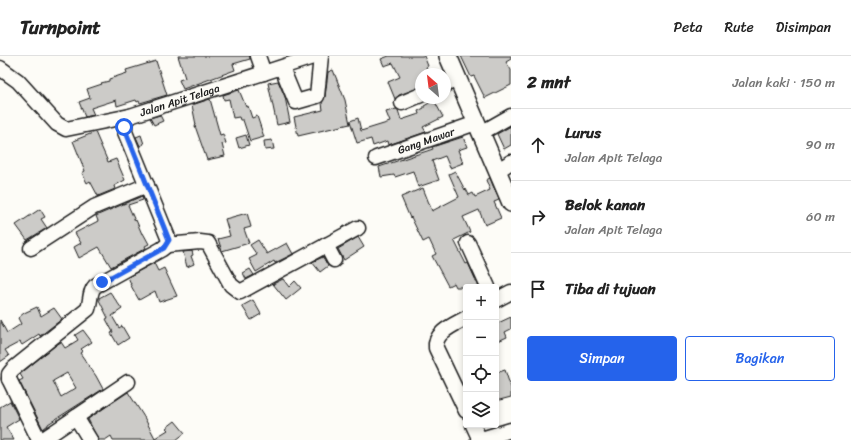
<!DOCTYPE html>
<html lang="id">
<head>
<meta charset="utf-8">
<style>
	:root { --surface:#fff; --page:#f6f6f6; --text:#222; --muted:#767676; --line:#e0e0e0; --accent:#2563eb }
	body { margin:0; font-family:Sriracha,sans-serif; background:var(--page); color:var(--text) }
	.controls { position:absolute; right:12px; bottom:12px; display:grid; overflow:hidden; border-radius:4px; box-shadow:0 2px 6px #0003 }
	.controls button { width:36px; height:36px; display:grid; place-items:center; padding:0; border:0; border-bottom:1px solid var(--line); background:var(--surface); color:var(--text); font:20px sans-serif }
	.compass { position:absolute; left:415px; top:12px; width:36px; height:36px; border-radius:50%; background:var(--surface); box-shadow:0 2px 6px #0003; rotate:332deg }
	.stop { position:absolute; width:12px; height:12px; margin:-9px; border:3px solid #2563eb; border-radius:50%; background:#fff }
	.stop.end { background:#2563eb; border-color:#fff; box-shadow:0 1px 4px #0008 }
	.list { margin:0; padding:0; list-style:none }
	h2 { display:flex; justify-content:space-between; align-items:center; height:52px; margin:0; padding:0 16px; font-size:17px }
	h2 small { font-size:13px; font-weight:400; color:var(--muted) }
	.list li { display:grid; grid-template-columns:26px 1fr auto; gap:12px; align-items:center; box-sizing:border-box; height:72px; padding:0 16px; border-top:1px solid var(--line) }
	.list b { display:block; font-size:15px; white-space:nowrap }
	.list p { margin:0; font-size:13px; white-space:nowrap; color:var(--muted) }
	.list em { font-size:13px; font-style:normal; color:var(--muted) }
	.actions { display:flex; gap:8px; padding:12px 16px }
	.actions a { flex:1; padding:9px 0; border:1px solid var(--accent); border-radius:4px; text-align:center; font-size:14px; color:var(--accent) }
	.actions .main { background:var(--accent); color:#fff }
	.icon { flex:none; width:22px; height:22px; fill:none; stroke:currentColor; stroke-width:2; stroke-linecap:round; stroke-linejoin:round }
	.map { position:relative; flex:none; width:511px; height:384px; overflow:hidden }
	header { display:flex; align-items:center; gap:24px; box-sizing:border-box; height:56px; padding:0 20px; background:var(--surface); border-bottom:1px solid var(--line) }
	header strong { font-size:19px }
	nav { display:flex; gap:22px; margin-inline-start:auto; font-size:14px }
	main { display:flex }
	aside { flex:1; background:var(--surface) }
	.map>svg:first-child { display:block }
	.building { fill:#cccbc8; stroke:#1c1c1c; fill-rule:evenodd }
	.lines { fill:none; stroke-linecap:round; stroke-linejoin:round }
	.minor-casing { stroke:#1c1c1c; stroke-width:17 }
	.major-casing { stroke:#1c1c1c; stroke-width:20 }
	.minor { stroke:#fdfcf7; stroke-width:14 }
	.major { stroke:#fdfcf7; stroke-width:17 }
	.route { stroke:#2563eb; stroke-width:5 }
	.labels { text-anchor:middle; stroke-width:3; stroke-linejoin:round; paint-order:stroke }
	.street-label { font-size:11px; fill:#1c1c1c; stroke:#fdfcf7 }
</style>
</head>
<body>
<header>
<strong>Turnpoint</strong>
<nav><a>Peta</a><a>Rute</a><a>Disimpan</a></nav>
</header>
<main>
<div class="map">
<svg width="511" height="384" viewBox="0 0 511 384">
	<rect width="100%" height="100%" fill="#fdfcf7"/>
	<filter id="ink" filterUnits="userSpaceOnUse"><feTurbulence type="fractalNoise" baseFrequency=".025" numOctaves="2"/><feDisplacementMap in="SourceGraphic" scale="8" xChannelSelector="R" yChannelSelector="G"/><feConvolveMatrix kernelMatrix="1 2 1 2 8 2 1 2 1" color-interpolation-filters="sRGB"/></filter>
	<g filter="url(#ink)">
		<path class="building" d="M178,0H250V3L233,8L235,14L183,33L179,24L185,22Z
			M389,0H424L428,10L426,11L429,18H421V31L399,39L395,43L388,26L400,21L393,7L384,10L381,3Z
			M461,0H511V3L506,6L511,14V29L485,42L474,20L471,21Z
			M156,5L167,39L140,47L139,45L137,46L136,44L117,50L116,44L91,52L94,59L85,61L79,46L90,42L87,33L102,28L101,27L109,25V23L127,17L126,14Z
			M333,14L345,44L350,68L298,80L294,61L323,54L322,47L325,41L328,16Z
			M278,25L285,41L290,66L277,69L268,27Z
			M239,34L246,51L248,50L252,62L257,60L264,81L250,85L243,64H240L239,61L233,62L229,43L224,44L223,39Z
			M210,43L220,79L223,78L226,87L222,88L225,100L207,104L195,70L196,69L192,49Z
			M433,45V47L435,46L443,61L423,71L426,76L388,89L387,85L373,90L371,83L357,87L350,65L358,62L361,75L390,66L386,56L396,53L398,54L401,64L419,58L418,55L424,52V50Z
			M160,59L163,65L154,69L150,62Z
			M511,70V89L504,93L497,78Z
			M95,76L108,106L116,103L125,124L114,130L115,133L98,140L90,125L87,127L82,117L85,115L73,85Z
			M141,79L144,88L140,90L136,81Z
			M246,79L249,89L239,92L236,82Z
			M463,81L467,91L458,94L463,107L450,112L445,100L432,105L439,124L418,131L413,115L395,121L394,119L381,121L379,111L433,93L432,91Z
			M272,84L274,93L265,94L264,85Z
			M455,115L465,134L466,133L469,139L473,137L475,141L490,134L486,124L490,122L499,144L494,146L501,162L485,169L479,154L463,161L470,176L454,184L466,208L468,207L479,231H456L454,227L448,230L432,200L436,198L429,183L423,186L411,161L410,162L401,141L423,132L432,155L459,141L449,118Z
			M142,140L143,144L128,149L135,165L136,164L142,178L143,177L149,188L145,190L146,192L111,211L99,191L79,202L74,191L81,187L75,177L98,165L96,160L98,159Z
			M40,153L45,161L41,163L47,172L27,184L16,169Z
			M247,157L251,171L244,173L249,187L222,195L218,183L230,180L225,163Z
			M358,181L364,191L344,204L338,193Z
			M258,184L267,198L287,187L293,198L275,207L274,205L256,216L249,203L257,199L250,189Z
			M192,195L193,199L191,200L194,208L187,211L183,196Z
			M323,201L328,210L320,216L312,206Z
			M154,207L158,215L164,212L177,240L159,246L155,235L139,244L130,228H131L128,221Z
			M250,213L254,219L246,223L243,217Z
			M283,223L289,231L295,225L301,232L286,244L273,228Z
			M110,236L122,253L112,260L119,272L122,270L129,282L118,289L111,277L113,276L106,263L108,262L99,244V242Z
			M253,244L261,258L251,264L242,250Z
			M37,251L41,260L54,252L62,263L40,280L39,278L22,289L20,286L5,294L9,300L0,306V264L7,277L21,268L18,262L24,257Z
			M511,261V273L505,276L507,281L496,286V268Z
			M83,274L92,286L81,293L83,295L80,297L96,320L103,333L48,368V369L43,373L19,325L23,323L20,318L56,289L61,286L65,292L78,284L75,279ZM67,317L76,332L61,341L53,325Z
			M505,314L511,332V341L496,345V317Z
			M128,336L144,361L155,382L168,374L166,372L175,365L185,377L176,384H113L111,380L105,384H98L88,363Z
			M10,345L19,363L6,371L14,384H0V351Z"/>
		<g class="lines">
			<g class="minor-casing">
				<g id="minor">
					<path d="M258,0L264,17"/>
					<path d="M0,12L18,25L57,68L66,73L130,60"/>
					<path d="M282,12L296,46L317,40L321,0"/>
					<path d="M445,29L457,23"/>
					<path d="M402,47L421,39"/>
					<path d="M481,77L511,60"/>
					<path id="s1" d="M376,102L476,67"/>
					<path d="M497,115L511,106"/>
					<path d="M468,187L488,231"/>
					<path d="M167,189L200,186L208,187L231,229L240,236L358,172"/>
					<path d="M326,189L334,204"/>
					<path d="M31,192L94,151L147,129"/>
					<path d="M496,244L511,236"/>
					<path d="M466,262C454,269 434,276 436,292L466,355"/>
					<path id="s2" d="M9,323V318L13,313L88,253C91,245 89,236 95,230L162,193L167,189L169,184L125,76V65L130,60L316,0"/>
					<path d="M9,323L39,384"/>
					<path d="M76,361L90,384"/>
					<path d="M473,369L480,384"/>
					<path d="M42,384L128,326"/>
					<path d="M478,384L511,374"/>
				</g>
			</g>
			<g class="major-casing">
				<path id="major" d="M448,0L511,147"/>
			</g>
			<use href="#minor" class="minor"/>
			<use href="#major" class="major"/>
		</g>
	</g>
	<g class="lines" filter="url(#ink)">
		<path class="route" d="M102,226L164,192L169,184L124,71"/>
	</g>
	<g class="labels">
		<g class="street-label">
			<text dy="4" stroke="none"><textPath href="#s2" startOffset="407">Jalan Apit Telaga</textPath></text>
			<text dy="4" stroke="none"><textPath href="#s1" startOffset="53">Gang Mawar</textPath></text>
		</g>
	</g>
</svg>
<div class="controls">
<button>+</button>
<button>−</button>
<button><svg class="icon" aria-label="locate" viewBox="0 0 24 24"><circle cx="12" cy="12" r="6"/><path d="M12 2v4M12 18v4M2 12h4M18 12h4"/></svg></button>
<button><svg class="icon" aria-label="layers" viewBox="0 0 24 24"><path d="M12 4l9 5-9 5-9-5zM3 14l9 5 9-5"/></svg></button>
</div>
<svg class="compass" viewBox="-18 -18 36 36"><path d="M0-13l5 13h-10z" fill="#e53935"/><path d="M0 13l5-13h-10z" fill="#767676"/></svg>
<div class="stop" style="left:124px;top:71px"></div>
<div class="stop end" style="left:102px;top:226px"></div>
</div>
<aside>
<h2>2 mnt<small>Jalan kaki · 150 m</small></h2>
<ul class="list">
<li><svg class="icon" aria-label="ahead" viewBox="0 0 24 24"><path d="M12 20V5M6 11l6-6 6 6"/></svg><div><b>Lurus</b><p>Jalan Apit Telaga</p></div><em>90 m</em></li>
<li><svg class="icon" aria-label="right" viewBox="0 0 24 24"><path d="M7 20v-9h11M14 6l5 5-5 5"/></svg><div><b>Belok kanan</b><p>Jalan Apit Telaga</p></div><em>60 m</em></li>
<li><svg class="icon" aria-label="arrive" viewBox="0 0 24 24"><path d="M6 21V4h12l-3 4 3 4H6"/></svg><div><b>Tiba di tujuan</b></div></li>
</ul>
<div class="actions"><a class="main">Simpan</a><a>Bagikan</a></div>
</aside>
</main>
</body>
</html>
